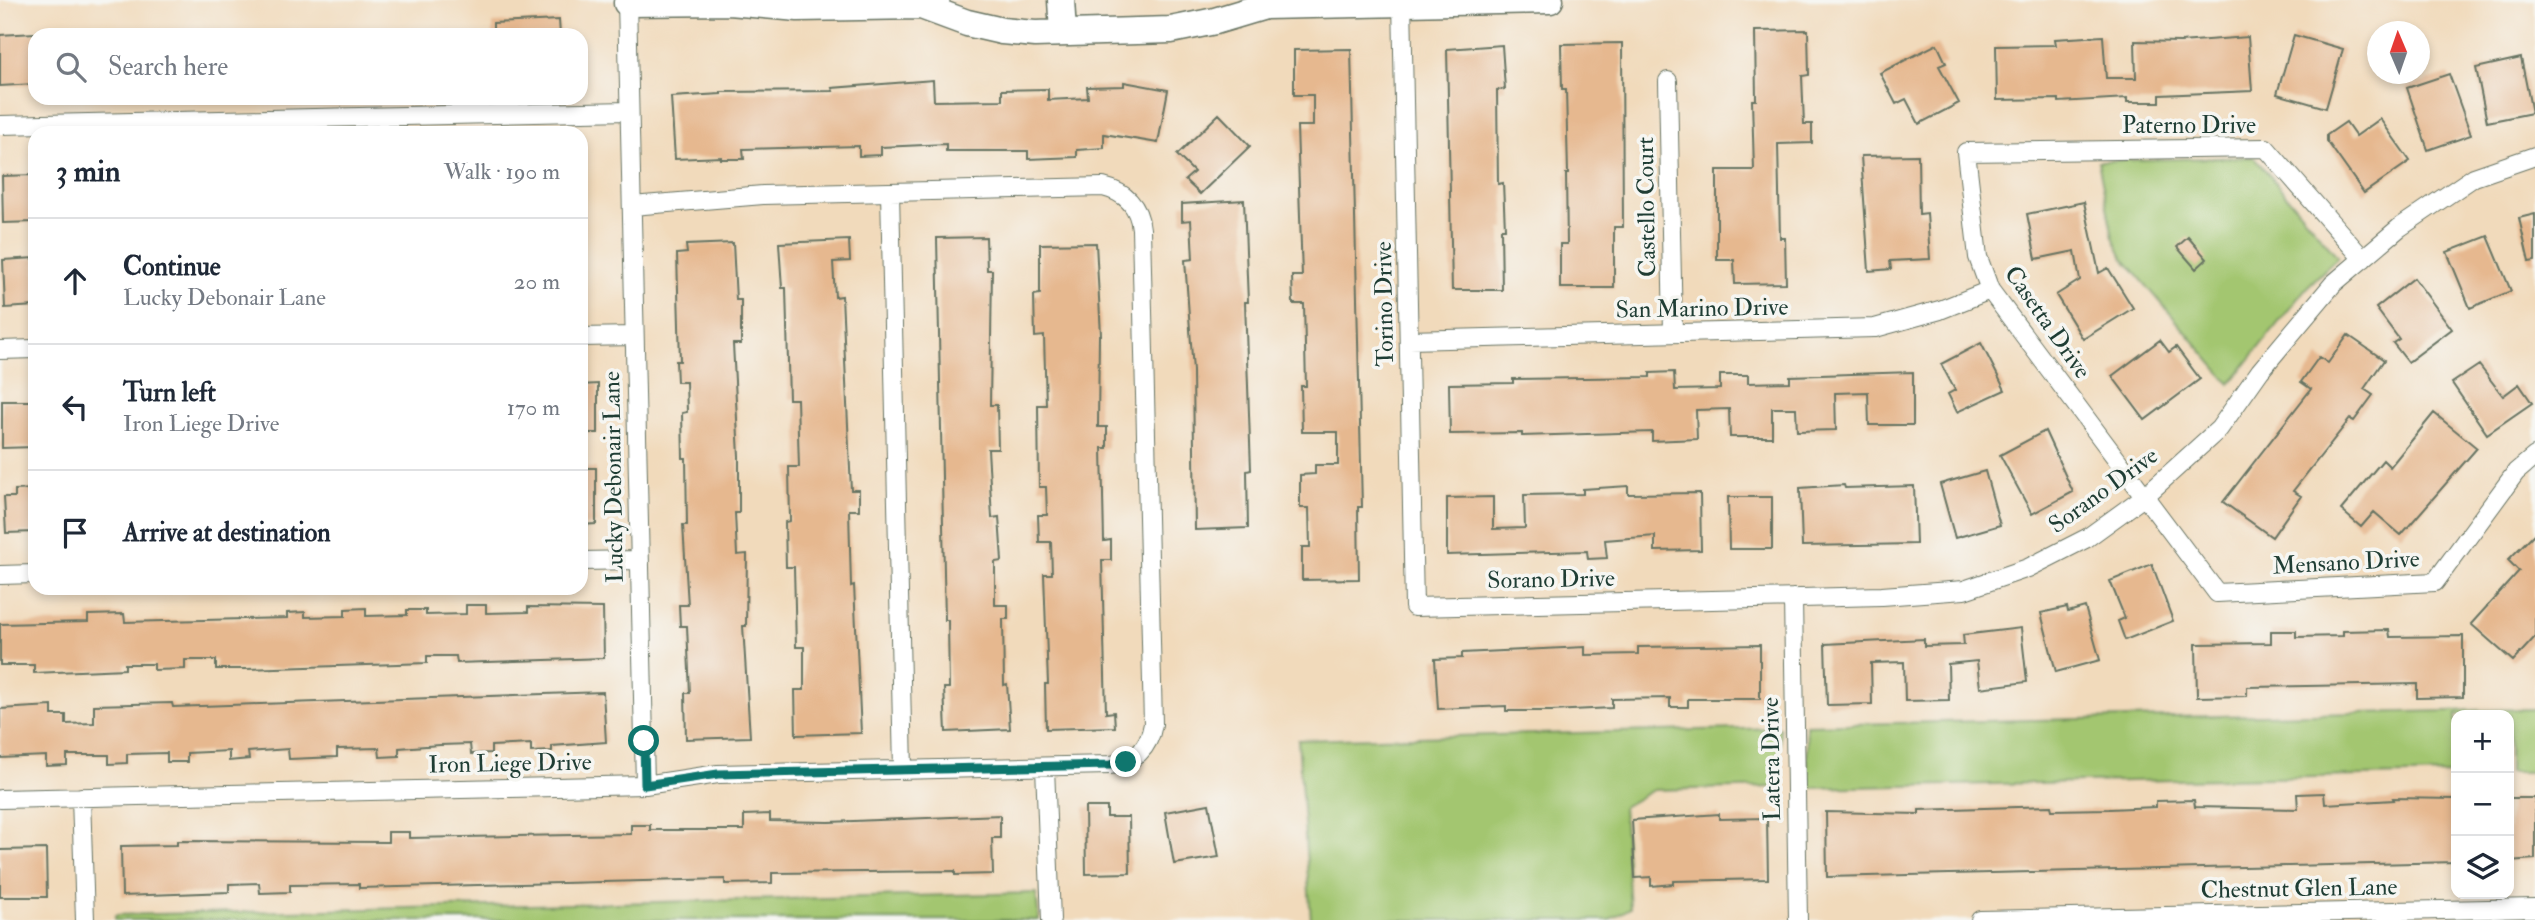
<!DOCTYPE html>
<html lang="en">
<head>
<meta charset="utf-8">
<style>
	:root { --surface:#fff; --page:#f2f2f3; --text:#1f2937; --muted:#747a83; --line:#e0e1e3 }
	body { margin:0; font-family:"IM FELL Double Pica",serif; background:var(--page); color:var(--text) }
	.controls { position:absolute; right:21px; bottom:21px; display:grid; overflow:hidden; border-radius:14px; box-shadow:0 4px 10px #0003 }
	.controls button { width:63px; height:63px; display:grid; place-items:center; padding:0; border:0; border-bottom:2px solid var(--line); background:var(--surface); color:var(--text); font:35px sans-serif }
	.compass { position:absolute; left:2367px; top:21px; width:63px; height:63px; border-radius:50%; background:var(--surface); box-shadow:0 4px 10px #0003; rotate:358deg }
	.stop { position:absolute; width:21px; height:21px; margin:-16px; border:5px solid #0f766e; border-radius:50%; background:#fff }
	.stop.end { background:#0f766e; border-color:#fff; box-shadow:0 2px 7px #0008 }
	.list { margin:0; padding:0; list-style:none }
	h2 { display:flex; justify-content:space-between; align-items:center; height:91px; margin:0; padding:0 28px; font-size:30px }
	h2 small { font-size:23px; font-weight:400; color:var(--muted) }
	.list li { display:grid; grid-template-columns:46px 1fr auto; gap:21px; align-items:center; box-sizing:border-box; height:126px; padding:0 28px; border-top:2px solid var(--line) }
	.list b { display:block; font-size:26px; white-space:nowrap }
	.list p { margin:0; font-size:23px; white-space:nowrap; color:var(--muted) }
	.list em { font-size:23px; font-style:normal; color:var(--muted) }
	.icon { flex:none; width:38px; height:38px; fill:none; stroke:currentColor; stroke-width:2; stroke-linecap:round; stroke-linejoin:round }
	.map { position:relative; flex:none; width:2535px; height:920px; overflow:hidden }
	.search { position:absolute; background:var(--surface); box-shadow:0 4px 10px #0003; left:28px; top:28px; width:560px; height:77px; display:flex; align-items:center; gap:18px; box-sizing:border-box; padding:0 24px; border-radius:21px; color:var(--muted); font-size:26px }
	.panel { position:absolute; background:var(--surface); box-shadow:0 4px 10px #0003; left:28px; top:126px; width:560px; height:469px; border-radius:21px }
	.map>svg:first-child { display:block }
	.green { fill:#a3c66f; stroke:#618252; stroke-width:2 }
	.building { fill:#e6b88f }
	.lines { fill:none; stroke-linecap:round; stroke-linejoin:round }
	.street-casing { stroke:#687463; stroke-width:20 }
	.secondary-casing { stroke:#687463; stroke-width:29 }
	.street { stroke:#fff; stroke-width:18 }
	.secondary { stroke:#fff; stroke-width:26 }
	.route { stroke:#0f766e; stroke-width:9 }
	.labels { text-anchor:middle; stroke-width:7; stroke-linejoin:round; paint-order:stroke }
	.street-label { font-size:24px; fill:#1f3d34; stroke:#f6f6f2 }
</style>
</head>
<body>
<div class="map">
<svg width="2535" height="920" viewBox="0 0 2535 920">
	<rect width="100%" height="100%" fill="#f6f6f2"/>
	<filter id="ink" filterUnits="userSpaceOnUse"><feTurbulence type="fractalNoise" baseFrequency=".0143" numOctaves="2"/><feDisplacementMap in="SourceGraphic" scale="14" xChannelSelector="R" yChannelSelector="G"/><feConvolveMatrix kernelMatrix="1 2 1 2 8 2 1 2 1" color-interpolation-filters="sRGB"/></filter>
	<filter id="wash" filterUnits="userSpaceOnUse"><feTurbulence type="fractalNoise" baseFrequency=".00686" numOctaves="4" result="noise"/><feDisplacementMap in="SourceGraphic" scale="28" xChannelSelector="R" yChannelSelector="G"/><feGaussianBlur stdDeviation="1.57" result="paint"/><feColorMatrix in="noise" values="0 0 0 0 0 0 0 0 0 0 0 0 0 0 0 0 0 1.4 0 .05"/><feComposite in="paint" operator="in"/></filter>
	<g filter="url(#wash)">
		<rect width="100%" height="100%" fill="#f1dabb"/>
		<path class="green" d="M2254,157L2338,257L2306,288L2230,384L2123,258L2113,237L2098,161Z
			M2535,709V772H2509V715H2456V774L1809,788L1806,725Z
			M1780,728L1778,787L1653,790L1623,807L1630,908L1609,920H1311L1298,740Z
			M1036,893L1039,920H115V915Z"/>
		<g id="blocks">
			<path class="building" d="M559,20L560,35H493V23Z
				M1808,30L1809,75L1802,76L1804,124H1812V143L1778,144L1780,238H1785L1786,283L1735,284L1734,260H1717V170H1754L1752,100H1756L1755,31Z
				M35,33V84L0,86V35Z
				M2294,35L2343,49L2326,108L2277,94Z
				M2103,36L2106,78H2136L2135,41L2180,42L2248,37L2252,91L2160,95V102H2127V98L2059,102V99L1997,100L1996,46L2056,45L2055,39Z
				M1622,43L1623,227H1614V288H1560V244H1567L1566,174H1568L1566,89H1562L1561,44Z
				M1937,44L1946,63L1939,66L1959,103L1919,124L1906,99L1896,104L1880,73Z
				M1502,45L1505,89L1497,90L1498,184L1503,183L1505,229H1501L1502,290H1452L1447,49Z
				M1351,49L1362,507H1358L1359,579L1302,580V547H1310L1309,508H1300V475L1315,474V465H1338V432H1302L1301,386H1306L1304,304H1293L1292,276H1302L1297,126H1313V95H1294V50Z
				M2521,58L2532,113L2487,122L2476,68Z
				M2449,74L2471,135L2428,150L2407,88Z
				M933,80L934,101L1002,100V90L1048,89V100L1088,98L1087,87L1124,86V82L1168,90L1158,143L1104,134V148L1077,150V157L1028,159V151H946V144L881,147V155L859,156V146L743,149L744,159H721V157L675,159L671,97L721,94V92L833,91L832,88Z
				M1219,114L1250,146L1200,194L1185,180L1194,172L1177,155Z
				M2380,119L2410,161L2364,193L2327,141V135L2346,122L2356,136Z
				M1918,155L1919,214L1927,213L1930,259L1890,261L1891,269L1869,271L1861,156Z
				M35,175V222L3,223L2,176Z
				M1244,200L1248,302H1245L1251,470L1247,471L1248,528L1195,530L1193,371L1185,260L1193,259L1191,220L1182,221V204Z
				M2084,202L2099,273L2108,268L2133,308L2083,339L2056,295L2080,280L2075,251L2036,259L2027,214Z
				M2535,214V261L2529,262L2519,218Z
				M2488,236L2511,291L2470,308L2447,252Z
				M986,237L987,270H992L990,405H997L998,449H988L992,518L999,517L1002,561L995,562V605H1008V619H1003L1004,685L1007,684L1010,729L946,732L944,688H949L948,620H945L937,238Z
				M2188,237L2207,259L2196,269L2177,247Z
				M849,240L850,261L833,262L835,297L842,296L851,490H859V510H849L851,586L854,585L861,733L796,735L795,690H804V647H796L794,567H786L785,522L790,521L789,467H799L797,399H789L786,288H782L779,243Z
				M733,243L736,300H741V344H733L739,456V513H735L737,555L747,554L746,626H743L750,737L686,739L685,693H690L687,626H680L679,605H688L683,525H687L686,458H683L682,413L687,412L686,382H677L676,361H680L677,254L687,253L686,245Z
				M1096,243L1101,335H1099L1098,427H1107V448H1102L1104,541L1111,540V560H1102L1106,713L1114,712L1115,727L1046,729L1045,684H1048L1044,574H1052L1051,542H1039L1038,515H1047L1046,487H1039L1038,405H1046L1044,336L1035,337L1034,295L1040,294V244Z
				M35,258V306L5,308L3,260Z
				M2414,278L2452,329L2408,362L2393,343L2399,339L2376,308Z
				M2348,335L2384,360L2364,389L2373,395L2354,421L2350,419L2293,491L2301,496L2272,537L2223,502L2311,389L2301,382L2319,357L2328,363Z
				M2160,340L2169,352L2176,347L2200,379L2145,420L2112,376Z
				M1981,343L2005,390L1957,412L1948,394L1955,390L1941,364Z
				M2479,365L2503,396L2519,384L2532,403L2487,434L2452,383Z
				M1674,372L1675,390L1720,389V375H1748V383L1790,382V376L1913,372V425H1869L1868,392L1835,393L1836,430L1797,431L1796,408H1772V437H1730L1729,409L1696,410L1697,439L1652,441V432L1522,436V433L1450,434L1449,384L1513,383V379L1650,377V373Z
				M598,384V433H581V385Z
				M2,401H35V447L2,448Z
				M2434,413L2477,448L2401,535L2374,512L2361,527L2341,510L2383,460L2390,467Z
				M2045,431L2073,492L2032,514L2000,455Z
				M581,468H596V524L581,525Z
				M1985,471L2000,525L1955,538L1940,484Z
				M1844,485L1845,488L1914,486L1916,544L1802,546L1800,488Z
				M1628,486V494L1700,493L1701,550L1655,551V536L1605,540L1607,558L1588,559L1587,551L1447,555V498L1493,497V529L1525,528L1524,495L1583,494V489Z
				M35,489V532L6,533L4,497H15V490Z
				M1728,497H1772V549H1729Z
				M2535,533V637L2513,661L2471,624L2519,571L2508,560Z
				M2152,564L2173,621L2125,640L2118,621L2125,618L2110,581Z
				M466,605H486V613L528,612V607L603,608L604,658L457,663L456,656H427V663L246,669H216V660H185V669L154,670V664H125V669L34,673V665H0V624L88,622V615L124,614L125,622L287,618V613L305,612V617L345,616V609L366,608V616L407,615V610H426V615L466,614Z
				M2067,607L2068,612L2085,607L2100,660L2056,672L2041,613Z
				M2021,628L2027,682L1980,688L1977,661L1948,664L1949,700L1905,701L1904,662L1871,663L1872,704L1827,705L1825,644L1924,639V646L1964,645L1963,635Z
				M2389,630L2390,637L2463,636V697L2417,698V684L2247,687V696L2197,697L2196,644L2271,643V631H2296V637L2343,636V631Z
				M1760,645V699H1688V707H1670V698L1612,699V708L1551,711H1506V706L1438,709L1435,659L1462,658V653L1585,647V655L1638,654V647Z
				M603,692L606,742L552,746V751L531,752V744L491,746V753L471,754L470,744L440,745L399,748V756L380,757L379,748L337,749V757L289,759L288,749L248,752L249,759L229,761V751L187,753V762H167V753L127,754V763L109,764V755H67V765L46,766V756L0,758V709L52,706V715H66V724L94,723V705L172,703L173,707Z
				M2324,793L2325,804L2394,800L2393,798L2456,799V862L1827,877L1826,812L1919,814V810L2051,806L2052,810L2109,809L2156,807V801L2194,800L2195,807L2298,809L2297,794Z
				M2509,798H2535V859L2509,861Z
				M1209,804L1219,857L1174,864L1165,812Z
				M1085,807H1107V817H1129L1130,873L1086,874Z
				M770,814V821L829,822L1000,815V838H992L993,874L955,875V871L772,873V883L725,884V879L359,888V884L290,885V892L260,893L259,883L229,884V892L122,896L121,846L177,845V841L388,842V832H409V838L631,834V825H650V830H744V815Z
				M1719,814V819L1767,818L1768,879L1673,881V884L1651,886V877L1635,878L1632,820Z
				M46,849L47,897H0V850Z"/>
		</g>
	</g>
	<g filter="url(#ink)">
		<use href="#blocks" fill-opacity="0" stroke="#687463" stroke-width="2"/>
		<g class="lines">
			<g class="street-casing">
				<path id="street" d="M627,0L645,785
					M1402,0L1414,607L1882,596L1964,590L2028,568L2087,538L2145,496L2219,429L2260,371L2333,284L2399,228L2474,177L2535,156
					M1668,81L1673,333
					M0,125L629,111
					M890,192L903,770
					M2363,259L2266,148L1966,152L1978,257L1990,290L2217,593L2435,582L2516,472L2535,456
					M581,337L634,336
					M1409,340L1875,328L1940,310L1990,290
					M0,350L35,349
					M581,561L639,560
					M0,575L35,574
					M1793,598L1798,920
					M1045,767L1051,920
					M81,797L85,920
					M0,799L645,785L718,774L1110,765C1134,763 1149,748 1153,724L1141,229C1139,206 1125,192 1103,187L763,195L632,206
					M1980,920L2535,908"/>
			</g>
			<g class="secondary-casing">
				<path id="secondary" d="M1061,0L1063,33
					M627,3L729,2L798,8L921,6L936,2
					M921,6L967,23L1002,31L1035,34L1171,30L1215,21L1265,6L1550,0"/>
			</g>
			<use href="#street" class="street"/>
			<use href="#secondary" class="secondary"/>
		</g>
	</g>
	<g class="lines" filter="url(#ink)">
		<path class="route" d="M644,741L645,785L718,774L1110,765L1126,762"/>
	</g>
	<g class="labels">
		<g class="street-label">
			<text x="2189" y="133">Paterno Drive</text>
			<text transform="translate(1646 207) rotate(-91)" y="8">Castello Court</text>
			<text transform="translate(1384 304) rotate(-91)" y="8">Torino Drive</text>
			<text transform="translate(1702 308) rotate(-1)" y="8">San Marino Drive</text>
			<text transform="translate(2048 322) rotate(55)" y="8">Casetta Drive</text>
			<text transform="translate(613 477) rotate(-91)" y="8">Lucky Debonair Lane</text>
			<text transform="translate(2103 490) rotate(-36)" y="8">Sorano Drive</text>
			<text transform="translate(2346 562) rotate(-3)" y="8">Mensano Drive</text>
			<text transform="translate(1551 579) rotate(-1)" y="8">Sorano Drive</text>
			<text transform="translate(1771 759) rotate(-91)" y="8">Latera Drive</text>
			<text transform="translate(510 763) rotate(-1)" y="8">Iron Liege Drive</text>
			<text transform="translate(2299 888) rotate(-1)" y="8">Chestnut Glen Lane</text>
		</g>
	</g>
</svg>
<div class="controls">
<button>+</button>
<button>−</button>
<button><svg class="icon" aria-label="layers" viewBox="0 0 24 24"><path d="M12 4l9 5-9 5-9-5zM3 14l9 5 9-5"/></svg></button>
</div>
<svg class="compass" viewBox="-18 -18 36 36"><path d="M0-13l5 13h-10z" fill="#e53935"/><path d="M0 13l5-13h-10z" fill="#747a83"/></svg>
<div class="stop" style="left:644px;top:741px"></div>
<div class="stop end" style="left:1126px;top:762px"></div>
<div class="search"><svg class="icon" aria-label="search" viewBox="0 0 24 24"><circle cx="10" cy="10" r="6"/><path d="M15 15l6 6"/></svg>Search here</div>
<section class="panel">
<h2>3 min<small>Walk · 190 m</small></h2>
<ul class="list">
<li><svg class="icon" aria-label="ahead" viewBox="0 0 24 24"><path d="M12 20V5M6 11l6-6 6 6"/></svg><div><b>Continue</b><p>Lucky Debonair Lane</p></div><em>20 m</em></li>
<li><svg class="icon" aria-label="left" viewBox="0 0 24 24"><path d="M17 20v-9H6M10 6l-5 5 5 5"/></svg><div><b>Turn left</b><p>Iron Liege Drive</p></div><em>170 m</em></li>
<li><svg class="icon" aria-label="arrive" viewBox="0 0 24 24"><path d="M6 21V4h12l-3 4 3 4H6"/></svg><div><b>Arrive at destination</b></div></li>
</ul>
</section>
</div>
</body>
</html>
